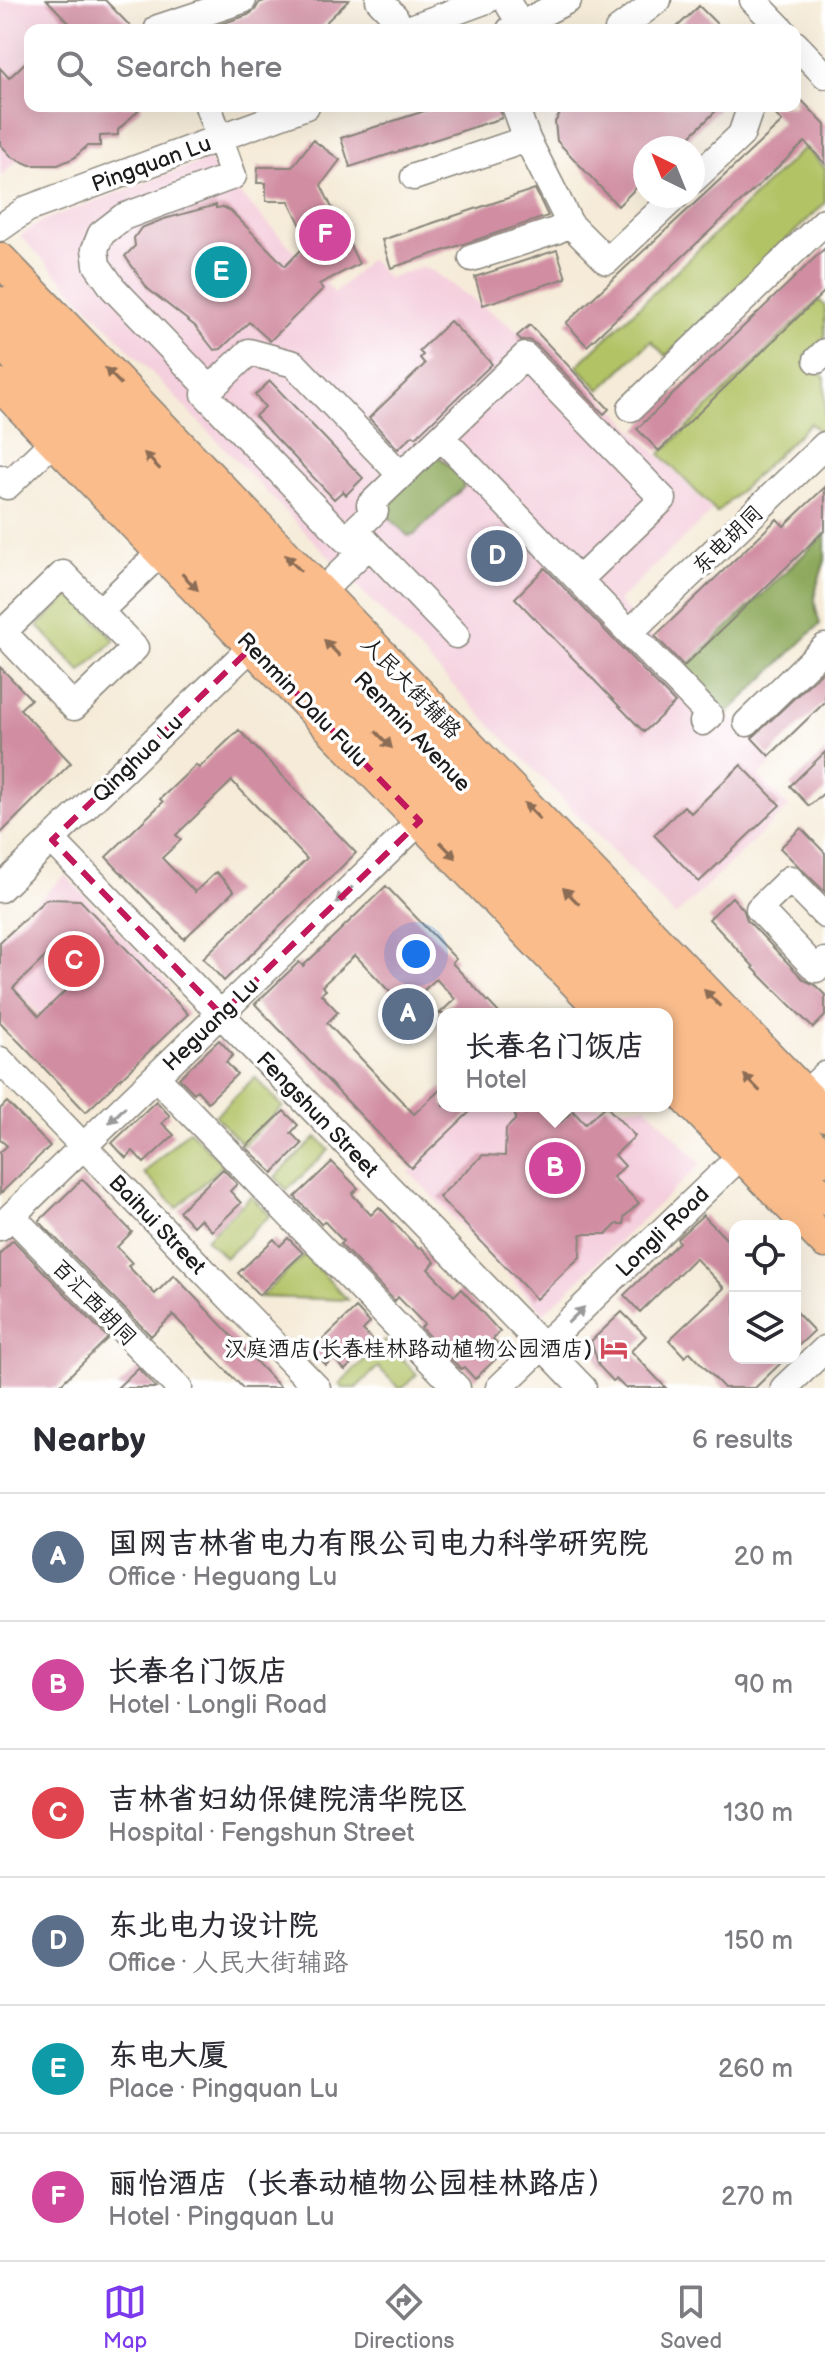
<!DOCTYPE html>
<html lang="en">
<head>
<meta charset="utf-8">
<style>
	:root { --surface:#fff; --page:#f7f7f7; --text:#2b2b33; --muted:#7c7c81; --line:#e1e1e2; --accent:#7c3aed }
	body { margin:0; font-family:"Balsamiq Sans","LXGW WenKai TC",sans-serif; background:var(--page); color:var(--text) }
	.controls { position:absolute; right:24px; bottom:24px; display:grid; overflow:hidden; border-radius:16px; box-shadow:0 8px 32px #0002 }
	.controls button { width:72px; height:72px; display:grid; place-items:center; padding:0; border:0; border-bottom:2px solid var(--line); background:var(--surface); color:var(--text); font:40px sans-serif }
	.compass { position:absolute; left:633px; top:136px; width:72px; height:72px; border-radius:50%; background:var(--surface); box-shadow:0 8px 32px #0002; rotate:317deg }
	.you { position:absolute; left:416px; top:954px; width:28px; height:28px; margin:-20px; border:6px solid #fff; border-radius:50%; background:#1a73e8; box-shadow:0 0 0 12px #1a73e833 }
	.badge { display:grid; place-items:center; width:52px; height:52px; border-radius:50%; background:var(--accent); color:#fff; font-size:26px; font-weight:700 }
	.pin { position:absolute; translate:-50% -50%; border:4px solid #fff; box-shadow:0 2px 8px #0006 }
	.popup { position:absolute; left:437px; top:1008px; width:236px; height:104px; box-sizing:border-box; display:grid; place-content:center; border-radius:16px; background:var(--surface); filter:drop-shadow(0 2px 6px #0005); font-size:26px; white-space:nowrap; color:var(--muted) }
	.popup b { font-size:30px; color:var(--text) }
	.popup::after { content:''; position:absolute; left:50%; top:100%; margin-left:-16px; border:16px solid transparent; border-top-color:var(--surface) }
	.list { margin:0; padding:0; list-style:none }
	h2 { display:flex; justify-content:space-between; align-items:center; height:104px; margin:0; padding:0 32px; font-size:34px }
	h2 small { font-size:26px; font-weight:400; color:var(--muted) }
	.list li { display:grid; grid-template-columns:52px 1fr auto; gap:24px; align-items:center; box-sizing:border-box; height:128px; padding:0 32px; border-top:2px solid var(--line) }
	.list b { display:block; font-size:30px; white-space:nowrap }
	.list p { margin:0; font-size:26px; white-space:nowrap; color:var(--muted) }
	.list em { font-size:26px; font-style:normal; color:var(--muted) }
	.icon { flex:none; width:44px; height:44px; fill:none; stroke:currentColor; stroke-width:2; stroke-linecap:round; stroke-linejoin:round }
	.map { position:relative; flex:none; width:825px; height:1388px; overflow:hidden }
	.search { position:absolute; background:var(--surface); box-shadow:0 8px 32px #0002; left:24px; right:24px; top:24px; height:88px; display:flex; align-items:center; gap:20px; box-sizing:border-box; padding:0 28px; border-radius:16px; color:var(--muted); font-size:30px }
	.sheet { height:872px; background:var(--surface) }
	nav { display:flex; justify-content:space-around; align-items:center; box-sizing:border-box; height:112px; border-top:2px solid var(--line); background:var(--surface); font-size:22px; color:var(--muted) }
	nav a { display:grid; justify-items:center; gap:4px }
	nav .on { color:var(--accent) }
	.map>svg:first-child { display:block }
	.built { fill:#f4cfdd }
	.green { fill:#b2c366; stroke:#677041; stroke-width:2 }
	.forest { fill:#8da95b; stroke:#54623c; stroke-width:2 }
	.building { fill:#d18ea3; fill-rule:evenodd }
	.lines { fill:none; stroke-linecap:round; stroke-linejoin:round }
	.minor-casing { stroke:#88847a; stroke-width:29 }
	.major-casing { stroke:#88847a; stroke-width:35 }
	.minor { stroke:#fff; stroke-width:26 }
	.major { stroke:#fabc8b; stroke-width:32 }
	.oneway { fill:#8b6c54 }
	.oneway2 { fill:#999 }
	.marked { fill:none; stroke:#c2185b; stroke-width:6; stroke-dasharray:16 10; stroke-linejoin:round }
	.labels { text-anchor:middle; stroke-width:7; stroke-linejoin:round; paint-order:stroke }
	.street-label { font-size:22px; fill:#1c1c1c; stroke:#fff }
	.poi-label { font-size:22px; fill:#1c1c1c; stroke:#fff; text-anchor:end }
</style>
</head>
<body>
<div class="map">
<svg width="825" height="1388" viewBox="0 0 825 1388">
	<rect width="100%" height="100%" fill="#fff"/>
	<filter id="ink" filterUnits="userSpaceOnUse"><feTurbulence type="fractalNoise" baseFrequency=".0125" numOctaves="2"/><feDisplacementMap in="SourceGraphic" scale="16" xChannelSelector="R" yChannelSelector="G"/><feConvolveMatrix kernelMatrix="1 2 1 2 8 2 1 2 1" color-interpolation-filters="sRGB"/></filter>
	<filter id="wash" filterUnits="userSpaceOnUse"><feTurbulence type="fractalNoise" baseFrequency=".006" numOctaves="4" result="noise"/><feDisplacementMap in="SourceGraphic" scale="32" xChannelSelector="R" yChannelSelector="G"/><feGaussianBlur stdDeviation="1.8" result="paint"/><feColorMatrix in="noise" values="0 0 0 0 0 0 0 0 0 0 0 0 0 0 0 0 0 1.4 0 .05"/><feComposite in="paint" operator="in"/></filter>
	<g filter="url(#wash)">
		<rect width="100%" height="100%" fill="#f5ebd8"/>
		<path class="built" d="M0,0H110L137,30H30V106H74L0,177Z
			M207,160L335,293L370,259L388,278L422,267L431,270L519,332L530,322L712,511L618,601L774,762L759,776L789,807L675,916L20,236L44,220Z
			M65,875L171,986L88,1064L24,997L0,1019V937Z
			M478,1106H646L701,1164L544,1313L409,1172Z"/>
		<path class="green" d="M805,147L825,168V203L666,356L651,341L600,390L577,366Z
			M819,300L825,306V337L805,356L825,378V429L820,433L810,423L717,513L660,454Z
			M71,594L115,640L81,672L38,626Z
			M255,1077L283,1107L243,1145L215,1116Z
			M189,1130L223,1165L177,1208L144,1173Z
			M317,1137L329,1150L287,1190L275,1177Z
			M251,1196L270,1215L225,1258L206,1239Z
			M305,1255L348,1300L260,1297Z
			M385,1340L417,1374L403,1388H399L378,1367L356,1388H343L339,1384Z"/>
		<path class="forest" d="M438,455L462,479L464,487L414,535L408,536L384,512L382,504Z
			M825,534C825,542 825,552 825,560C817,589 810,592 820,624L728,713L685,668Z"/>
		<g id="blocks">
			<path class="building" d="M47,0H105L134,30H76Z
				M267,0H349L318,30H203L248,15L255,10L259,3Z
				M699,6L723,30H674Z
				M30,58V106H143L118,130V135L100,136V146H87L74,158L58,165H30L12,157L0,144V68L9,78Z
				M795,93L825,125V164L805,142L587,346L566,323L782,122L768,106H795Z
				M440,106H499L502,118L350,167L341,138Z
				M571,106H721L678,148H645V179L618,206L557,141L555,122L561,112Z
				M313,140L340,160L321,185L359,264L319,284L323,289L270,341L249,322L221,349L214,350L195,326L148,289L125,256L135,246L134,238L141,228L164,219L216,205V208L223,207L231,211L285,266L309,242L289,201H266V183H257L258,167H292Z
				M535,189L548,216L391,268L382,240Z
				M825,248V291L659,451L637,429Z
				M557,250L566,278L483,305L475,277Z
				M450,321L492,364L416,437L413,435L398,449L369,418L425,364L420,358L423,355L419,351Z
				M530,325L609,409L604,414L537,345L529,340L521,341L517,336Z
				M270,381L363,478L346,495L343,491L334,499L255,416L265,407L255,395Z
				M825,487V530L684,666L655,636L777,519L784,526Z
				M545,568L675,703L644,732L515,598Z
				M0,667L31,699L20,709L71,763L0,834Z
				M825,669V702L769,756L752,738Z
				M239,730L356,853L224,981L203,958L307,859L232,781L176,835L181,840L162,858L195,892L216,872L234,891L184,939L106,857L163,802L160,799L196,765L199,768Z
				M825,752V792L809,806L790,786Z
				M741,765L780,805L699,882L654,835L684,806L691,813Z
				M801,828L825,853V892L780,848Z
				M386,886L456,959L452,963L500,1014H439L455,999L436,979L405,1008L355,955L322,986L326,990L321,994L338,1012L327,1023L414,1114L443,1087V1106H476L411,1168L255,1004L299,962L303,966Z
				M732,897L743,909L747,920L804,980L815,985L825,995V1016L813,1028L753,968L754,967L709,919Z
				M46,899L80,900L188,1014L86,1112L0,1022V942ZM63,940L90,967L39,1016L13,988Z
				M219,1040L233,1055L226,1062L237,1074L208,1102L197,1090L194,1093L179,1078Z
				M156,1101L170,1116L162,1123L174,1135L144,1163L133,1151L126,1158L112,1143Z
				M7,1102L50,1146L0,1194V1152L7,1146L0,1139V1109Z
				M530,1106H546L561,1122L573,1111L585,1124L606,1106L635,1136L615,1155L625,1166L613,1177L639,1203L624,1217V1224H617L607,1234H581L580,1257L536,1299L439,1197L483,1155L505,1156L506,1129L515,1120V1112H523Z
				M284,1111L298,1125L291,1133L302,1144L273,1173L246,1147Z
				M332,1162L358,1188L352,1194L371,1215L379,1207L419,1249L421,1247L435,1262L428,1269L454,1296L461,1289L500,1332L493,1339L504,1351L475,1379L464,1367L461,1369L421,1328L424,1324L398,1297L395,1301L340,1244L343,1241L324,1221L321,1224L295,1197Z
				M223,1169L237,1184L230,1191L241,1203L212,1231L200,1219L193,1226L179,1211Z
				M82,1179L132,1232L117,1247L132,1263L128,1266L155,1294L174,1275L281,1388H243L173,1315L151,1336L39,1221Z
				M703,1215L735,1248V1358H786L755,1388H724L690,1352L685,1357L669,1340L724,1288L695,1258L640,1312L624,1295L679,1242L677,1239Z
				M288,1238L303,1253L259,1295L238,1273L274,1239L280,1246Z
				M13,1240L108,1338L57,1388H0V1253Z
				M356,1308L370,1323L363,1330L374,1342L345,1370L333,1358L326,1365L312,1350Z
				M795,1311L814,1331L795,1349Z
				M622,1312L646,1336L631,1351L666,1388H625L616,1379L613,1381L599,1366L591,1341Z
				M138,1368L156,1388H117Z"/>
		</g>
	</g>
	<g filter="url(#ink)">
		<use href="#blocks" fill-opacity="0" stroke="#88847a" stroke-width="2"/>
		<g class="lines">
			<g class="minor-casing">
				<path id="minor" d="M379,0L395,17L400,30
					M506,0L521,25
					M753,0L782,30
					M158,30V28L243,0
					M405,30L487,0
					M510,30L568,0
					M618,30L658,0
					M795,44L825,75
					M208,106L233,176L123,217L101,234L95,249L97,265L113,288L210,389L205,394L345,539L355,530L456,635
					M515,106L527,139L570,224L607,261L676,196
					M414,177L527,139
					M693,180L741,135L751,106
					M0,228L27,209L306,106
					M472,258L555,231L570,224
					M817,360L825,352
					M210,389L249,352L294,364L401,475
					M631,408L825,221
					M441,437L710,716L703,722
					M0,478L7,486L54,441
					M355,530L375,511L370,505L525,356L663,499L579,580
					M63,574L135,648L74,707L3,632Z
					M321,592L369,545
					M100,611L161,552
					M630,632L825,445
					M747,723L825,647
					M52,840L583,1388
					M0,889L265,634
					M825,915L790,879L759,909L816,969L825,961
					M0,1060L317,1388
					M156,1077L457,1388
					M790,1108L825,1075
					M12,1216L179,1388
					M0,1227L420,821
					M499,1388L753,1144
					M784,1388L825,1349"/>
			</g>
			<g class="major-casing">
				<path id="major" d="M0,259L825,1115
					M0,303L825,1159
					M0,341L647,1014
					M0,385L606,1014
					M667,1034L825,1199
					M667,1078L825,1242"/>
			</g>
			<use href="#minor" class="minor"/>
			<use href="#major" class="major"/>
		</g>
		<defs><path id="oneway-solid" d="M-6-.8H1V-3.2L6.5 0L1 3.2V.8H-6Z" transform="scale(2)"/></defs>
		<g class="oneway">
			<use href="#oneway-solid" transform="translate(113 376) rotate(-134)"/>
			<use href="#oneway-solid" transform="translate(152 461) rotate(-134)"/>
			<use href="#oneway-solid" transform="translate(293 563) rotate(-134)"/>
			<use href="#oneway-solid" transform="translate(190 582) rotate(46)"/>
			<use href="#oneway-solid" transform="translate(332 648) rotate(-134)"/>
			<use href="#oneway-solid" transform="translate(384 740) rotate(46)"/>
			<use href="#oneway-solid" transform="translate(532 811) rotate(-134)"/>
			<use href="#oneway-solid" transform="translate(448 850) rotate(46)"/>
			<use href="#oneway-solid" transform="translate(571 896) rotate(-134)"/>
			<use href="#oneway-solid" transform="translate(712 998) rotate(-134)"/>
			<use href="#oneway-solid" transform="translate(752 1083) rotate(-134)"/>
		</g>
		<g class="oneway2">
			<use href="#oneway-solid" transform="translate(344 895) rotate(136)"/>
			<use href="#oneway-solid" transform="translate(117 1115) rotate(136)"/>
			<use href="#oneway-solid" transform="translate(576 1315) rotate(-44)"/>
		</g>
	</g>
	<path class="marked" d="M252,647L420,821L221,1014L52,840Z"/>
	<defs>
		<g id="hotel-bare" transform="scale(2.16)"><path d="M-6-4.5h1.5V1H6V5H4.5V3h-9V5H-6ZM-4 0a1.8 1.8 0 1 1 3.6 0ZM.5 0V-2.5h3Q6-2.5 6 0Z" fill="#d1495b" stroke="#fff" stroke-width="2.5" paint-order="stroke"/></g>
	</defs>
	<g fill-rule="evenodd">
		<use href="#hotel-bare" x="614" y="1348"/>
	</g>
	<g class="labels">
		<g class="street-label">
			<text transform="translate(151 163) rotate(-20)" y="8">Pingquan Lu</text>
			<text transform="translate(727 539) rotate(-44)" y="8">东电胡同</text>
			<text transform="translate(412 687) rotate(46)" y="8">人民大街辅路</text>
			<text transform="translate(303 699) rotate(46)" y="8">Renmin Dalu Fulu</text>
			<text transform="translate(413 731) rotate(46)" y="8">Renmin Avenue</text>
			<text transform="translate(137 758) rotate(-44)" y="8">Qinghua Lu</text>
			<text transform="translate(210 1024) rotate(-44)" y="8">Heguang Lu</text>
			<text transform="translate(318 1114) rotate(46)" y="8">Fengshun Street</text>
			<text transform="translate(158 1224) rotate(46)" y="8">Baihui Street</text>
			<text transform="translate(662 1231) rotate(-44)" y="8">Longli Road</text>
			<text transform="translate(95 1302) rotate(46)" y="8">百汇西胡同</text>
		</g>
		<g class="poi-label">
			<text x="592" y="1356">汉庭酒店(长春桂林路动植物公园酒店)</text>
		</g>
	</g>
</svg>
<div class="controls">
<button><svg class="icon" aria-label="locate" viewBox="0 0 24 24"><circle cx="12" cy="12" r="6"/><path d="M12 2v4M12 18v4M2 12h4M18 12h4"/></svg></button>
<button><svg class="icon" aria-label="layers" viewBox="0 0 24 24"><path d="M12 4l9 5-9 5-9-5zM3 14l9 5 9-5"/></svg></button>
</div>
<svg class="compass" viewBox="-18 -18 36 36"><path d="M0-13l5 13h-10z" fill="#e53935"/><path d="M0 13l5-13h-10z" fill="#7c7c81"/></svg>
<div class="you"></div>
<div class="pin badge" style="left:408px;top:1014px;background:#5c6f8a">A</div>
<div class="pin badge" style="left:555px;top:1168px;background:#d1479c">B</div>
<div class="popup"><b>长春名门饭店</b>Hotel</div>
<div class="pin badge" style="left:74px;top:961px;background:#e0444e">C</div>
<div class="pin badge" style="left:497px;top:556px;background:#5c6f8a">D</div>
<div class="pin badge" style="left:221px;top:272px;background:#0f9aa8">E</div>
<div class="pin badge" style="left:325px;top:235px;background:#d1479c">F</div>
<div class="search"><svg class="icon" aria-label="search" viewBox="0 0 24 24"><circle cx="10" cy="10" r="6"/><path d="M15 15l6 6"/></svg>Search here</div>
</div>
<section class="sheet">
<h2>Nearby<small>6 results</small></h2>
<ul class="list">
<li><span class="badge" style="background:#5c6f8a">A</span><div><b>国网吉林省电力有限公司电力科学研究院</b><p>Office · Heguang Lu</p></div><em>20 m</em></li>
<li><span class="badge" style="background:#d1479c">B</span><div><b>长春名门饭店</b><p>Hotel · Longli Road</p></div><em>90 m</em></li>
<li><span class="badge" style="background:#e0444e">C</span><div><b>吉林省妇幼保健院清华院区</b><p>Hospital · Fengshun Street</p></div><em>130 m</em></li>
<li><span class="badge" style="background:#5c6f8a">D</span><div><b>东北电力设计院</b><p>Office · 人民大街辅路</p></div><em>150 m</em></li>
<li><span class="badge" style="background:#0f9aa8">E</span><div><b>东电大厦</b><p>Place · Pingquan Lu</p></div><em>260 m</em></li>
<li><span class="badge" style="background:#d1479c">F</span><div><b>丽怡酒店（长春动植物公园桂林路店）</b><p>Hotel · Pingquan Lu</p></div><em>270 m</em></li>
</ul>
</section>
<nav>
<a class="on"><svg class="icon" aria-label="map" viewBox="0 0 24 24"><path d="M3 6l6-2 6 2 6-2v14l-6 2-6-2-6 2zM9 4v14M15 6v14"/></svg>Map</a>
<a><svg class="icon" aria-label="directions" viewBox="0 0 24 24"><path d="M12 3l9 9-9 9-9-9zM9 14v-3h6M13 9l2 2-2 2"/></svg>Directions</a>
<a><svg class="icon" aria-label="saved" viewBox="0 0 24 24"><path d="M7 4h10v16l-5-4-5 4z"/></svg>Saved</a>
</nav>
</body>
</html>
